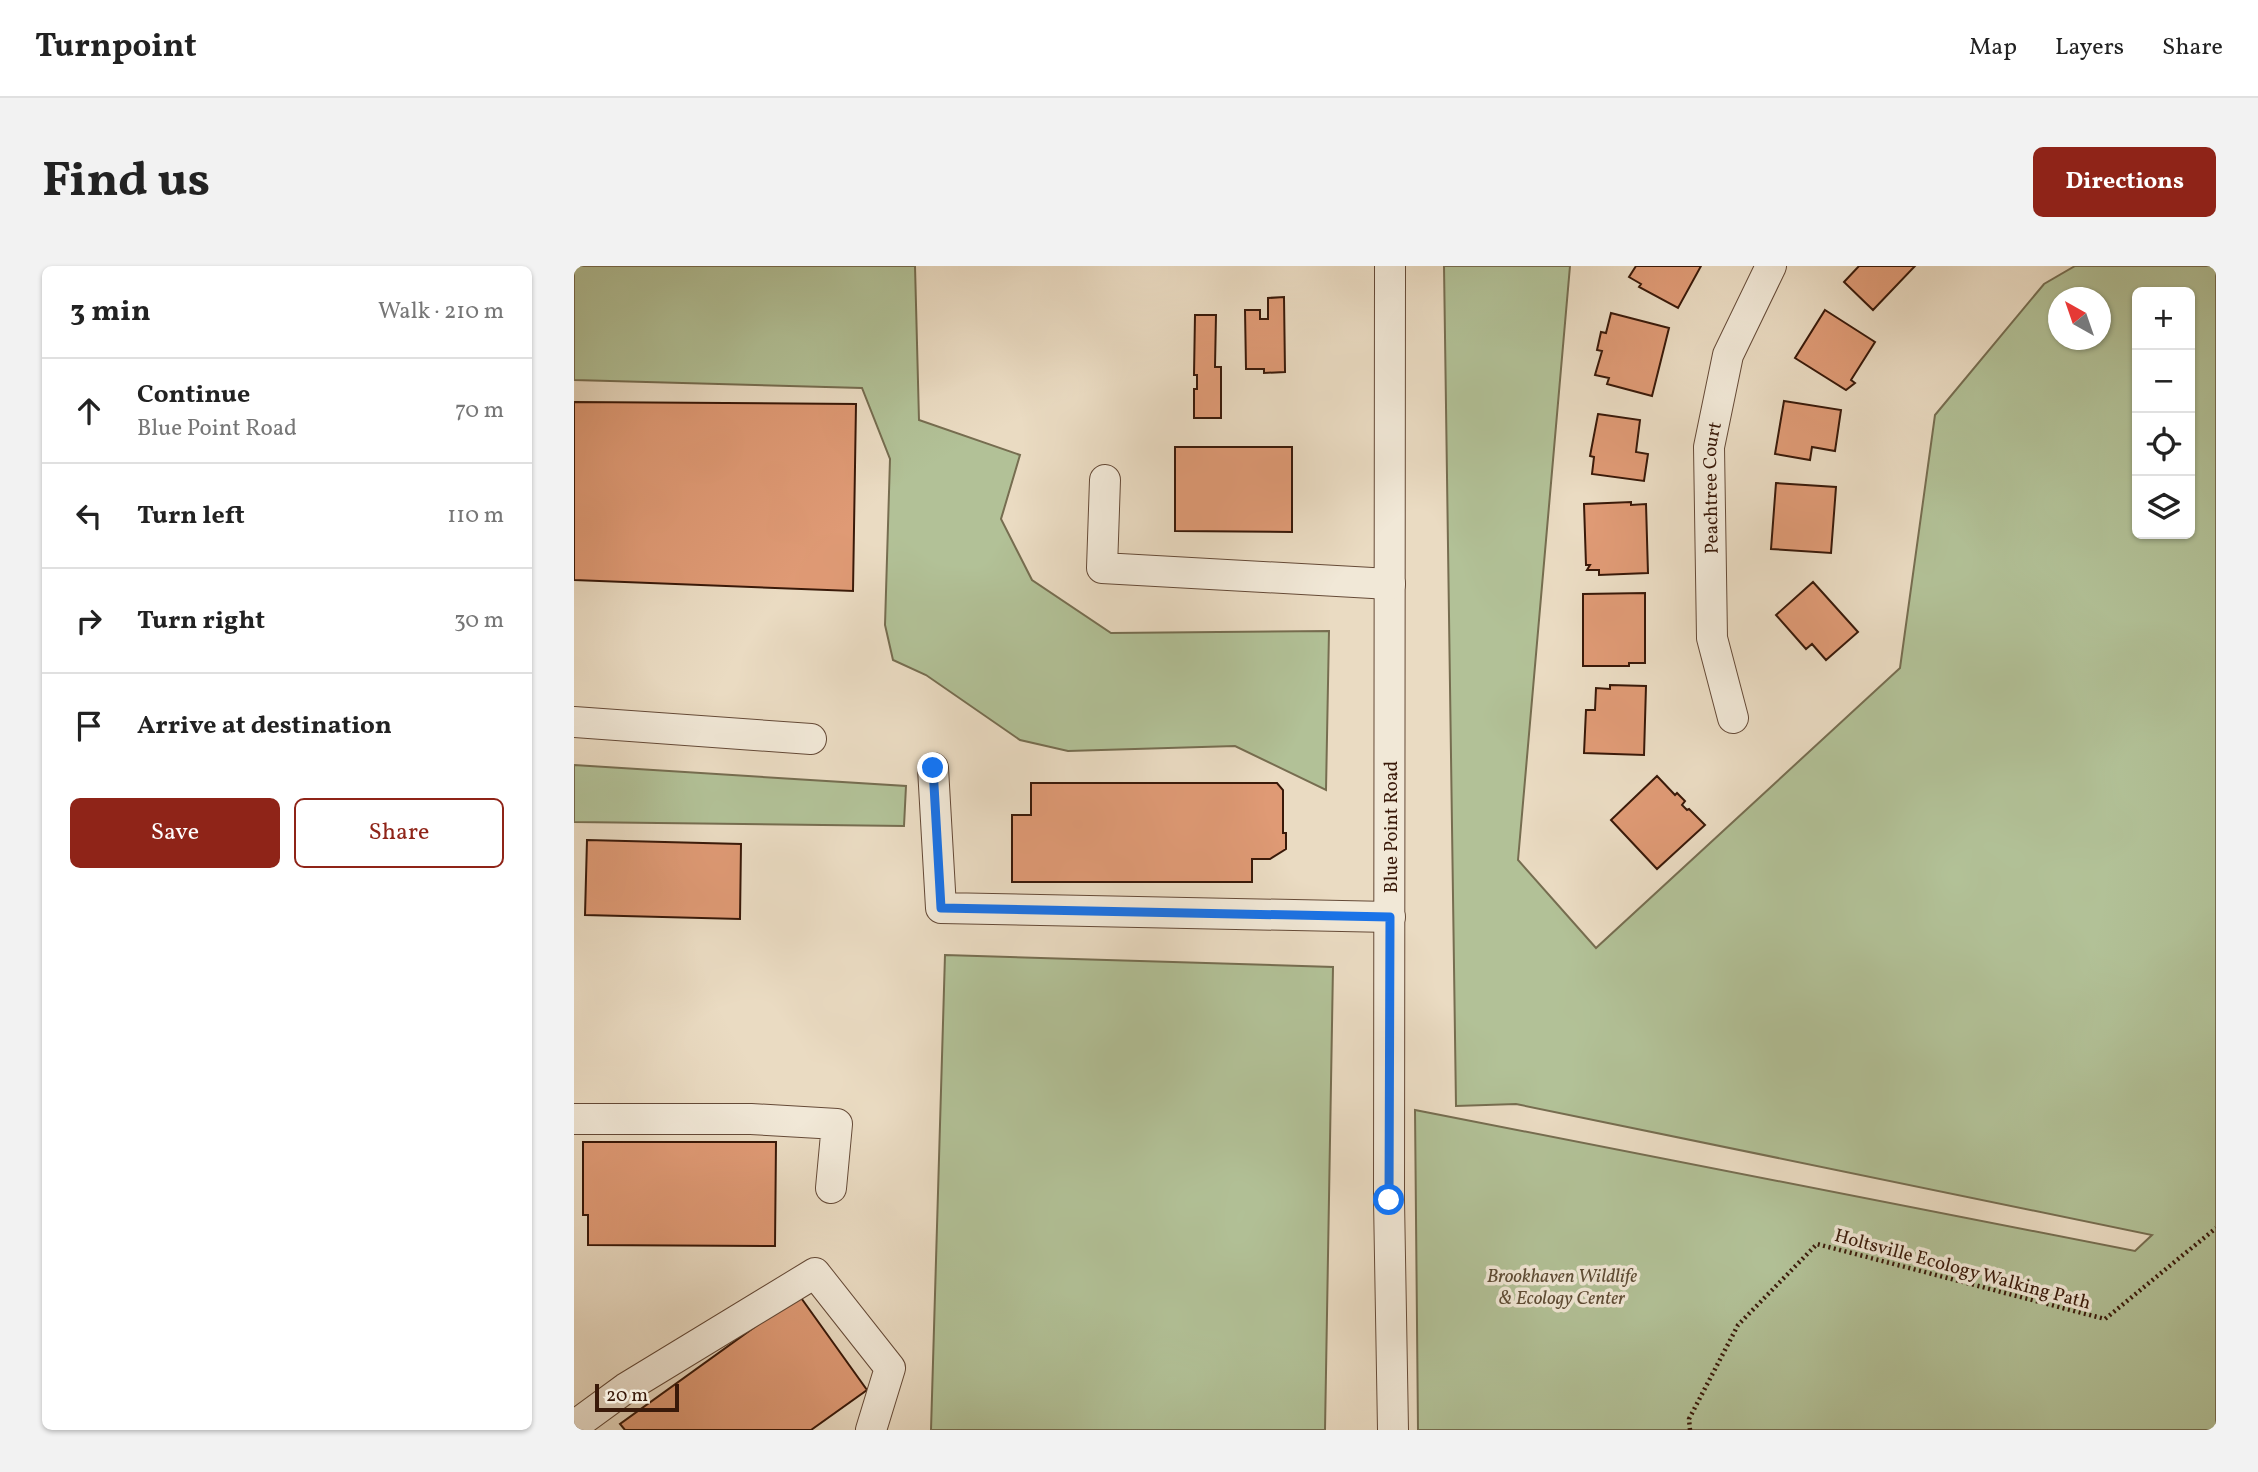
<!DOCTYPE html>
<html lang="en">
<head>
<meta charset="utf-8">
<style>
	:root { --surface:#fff; --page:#f2f2f2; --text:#222; --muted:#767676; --line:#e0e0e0; --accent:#8f2418 }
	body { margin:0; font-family:Vollkorn,serif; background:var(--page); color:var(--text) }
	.controls { position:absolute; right:21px; top:21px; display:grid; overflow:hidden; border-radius:10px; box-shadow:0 2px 5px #0004 }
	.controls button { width:63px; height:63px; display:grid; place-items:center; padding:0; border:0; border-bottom:2px solid var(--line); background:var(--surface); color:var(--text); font:35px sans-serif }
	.compass { position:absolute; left:1474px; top:21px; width:63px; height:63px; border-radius:50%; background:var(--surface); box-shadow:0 2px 5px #0004; rotate:320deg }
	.scale { position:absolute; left:21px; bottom:18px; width:84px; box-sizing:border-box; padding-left:7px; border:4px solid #391909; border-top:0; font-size:19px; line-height:24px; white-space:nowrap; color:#391909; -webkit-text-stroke:5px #f1e8d7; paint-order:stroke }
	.stop { position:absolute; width:21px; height:21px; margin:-16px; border:5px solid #1a73e8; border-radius:50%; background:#fff }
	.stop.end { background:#1a73e8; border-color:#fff; box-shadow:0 2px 7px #0008 }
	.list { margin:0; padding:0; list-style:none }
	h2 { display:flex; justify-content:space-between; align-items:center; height:91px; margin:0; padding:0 28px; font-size:30px }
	h2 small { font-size:23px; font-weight:400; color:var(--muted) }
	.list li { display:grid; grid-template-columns:46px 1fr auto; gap:21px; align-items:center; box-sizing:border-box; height:105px; padding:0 28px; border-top:2px solid var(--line) }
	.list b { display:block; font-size:26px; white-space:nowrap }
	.list p { margin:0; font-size:23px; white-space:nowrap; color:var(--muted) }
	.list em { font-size:23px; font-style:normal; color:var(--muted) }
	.actions { display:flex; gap:14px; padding:21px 28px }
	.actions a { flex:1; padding:16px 0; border:2px solid var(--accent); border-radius:10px; text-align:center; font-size:24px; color:var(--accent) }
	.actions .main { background:var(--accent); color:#fff }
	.icon { flex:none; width:38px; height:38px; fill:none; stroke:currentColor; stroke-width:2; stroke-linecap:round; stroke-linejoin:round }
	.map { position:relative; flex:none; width:1642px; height:1164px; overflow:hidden; border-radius:10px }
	header { display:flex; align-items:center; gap:42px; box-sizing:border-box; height:98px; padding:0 35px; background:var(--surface); border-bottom:2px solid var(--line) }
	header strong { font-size:33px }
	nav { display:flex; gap:38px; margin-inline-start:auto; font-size:24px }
	.intro { display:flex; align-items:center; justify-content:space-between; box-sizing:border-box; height:168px; padding:0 42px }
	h1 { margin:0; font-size:49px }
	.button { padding:18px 32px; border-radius:10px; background:var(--accent); color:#fff; font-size:24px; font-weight:700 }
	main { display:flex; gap:42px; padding:0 42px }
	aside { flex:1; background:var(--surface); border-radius:10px; box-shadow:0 2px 5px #0004 }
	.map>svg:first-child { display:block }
	.green { fill:#b2c197; stroke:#766d50; stroke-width:2; fill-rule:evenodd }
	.building { fill:#df9a75; stroke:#391909; stroke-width:2 }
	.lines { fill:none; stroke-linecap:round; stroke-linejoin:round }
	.minor-casing { stroke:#654a37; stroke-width:32 }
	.path { stroke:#391909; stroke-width:4.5; stroke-dasharray:2 3.5; stroke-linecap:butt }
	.minor { stroke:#f1e8d7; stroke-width:30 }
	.route { stroke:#1a73e8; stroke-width:9 }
	.labels { text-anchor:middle; stroke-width:7; stroke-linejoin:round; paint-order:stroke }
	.street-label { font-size:19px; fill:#391909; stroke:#f1e8d7 }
	.park-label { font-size:19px; font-style:italic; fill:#5d4b34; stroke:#f1e8d7 }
</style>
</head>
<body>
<header>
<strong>Turnpoint</strong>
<nav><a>Map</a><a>Layers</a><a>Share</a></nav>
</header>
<div class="intro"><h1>Find us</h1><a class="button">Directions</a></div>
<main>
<aside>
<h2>3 min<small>Walk · 210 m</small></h2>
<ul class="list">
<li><svg class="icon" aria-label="ahead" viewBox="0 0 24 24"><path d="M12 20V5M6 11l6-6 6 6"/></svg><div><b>Continue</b><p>Blue Point Road</p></div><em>70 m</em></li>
<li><svg class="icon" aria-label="left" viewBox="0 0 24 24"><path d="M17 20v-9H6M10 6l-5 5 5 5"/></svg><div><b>Turn left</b></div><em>110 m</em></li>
<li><svg class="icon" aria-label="right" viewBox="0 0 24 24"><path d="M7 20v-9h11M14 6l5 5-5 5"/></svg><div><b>Turn right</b></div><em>30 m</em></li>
<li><svg class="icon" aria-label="arrive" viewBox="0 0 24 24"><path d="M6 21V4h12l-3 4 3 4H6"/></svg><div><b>Arrive at destination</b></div></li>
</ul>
<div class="actions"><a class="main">Save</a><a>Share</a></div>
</aside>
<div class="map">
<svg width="1642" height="1164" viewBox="0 0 1642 1164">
	<rect width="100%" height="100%" fill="#eadbc2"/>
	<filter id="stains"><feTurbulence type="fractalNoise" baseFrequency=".00286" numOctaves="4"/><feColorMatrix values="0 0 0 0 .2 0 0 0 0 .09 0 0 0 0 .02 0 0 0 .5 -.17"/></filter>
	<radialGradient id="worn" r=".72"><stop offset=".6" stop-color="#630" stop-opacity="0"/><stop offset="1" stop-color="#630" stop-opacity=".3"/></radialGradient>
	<path class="green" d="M0,0H341L345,154L446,189L427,253L458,314L537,367L755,365L752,524L661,480L494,485L446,474L352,409L319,394L311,359L316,193L288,122L0,114Z
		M870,0H996L944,594L1022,682L1326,402L1361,149L1470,18L1501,0H1642V1164H844L841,844L1561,985L1578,969L942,838L882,840ZM1563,26H1616V268H1563ZM1484,32H1526V74H1484Z
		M0,499L332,520L330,560L0,556Z
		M371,689L759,701L751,1164H357Z"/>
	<path class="building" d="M1062,0H1127L1104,42L1065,21L1067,18L1055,11Z
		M1285,0H1341L1299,44L1270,16Z
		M710,31L711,106L690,107V103H672L671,44H686V53H694V32Z
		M1251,44L1301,76L1277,114L1281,117L1272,124L1221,92Z
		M1037,47L1095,62L1078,130L1033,118L1035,112L1021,109L1028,85L1023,84L1027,66L1032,67Z
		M621,49H642L641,101H647V152H620V123H623V109H620Z
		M1210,135L1267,144L1261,185L1238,181L1236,194L1201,188Z
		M0,136L282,138L279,325L0,314Z
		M1024,148L1066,154L1062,186L1074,188L1070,215L1018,208L1020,191L1016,190Z
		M601,181H718V266L601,265Z
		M1202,217L1262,221L1257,287L1197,283Z
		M1057,236V239L1072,238L1074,307L1025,309V304H1013L1016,299H1012L1010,238Z
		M1239,316L1284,366L1252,394L1238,378L1232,383L1202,349Z
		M1071,327V397H1055V400H1009V328Z
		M1036,419L1072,420L1070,489L1010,487L1012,444H1021L1022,422L1036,423Z
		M1083,510L1101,529L1103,527L1111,535L1108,539L1113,544L1115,543L1131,559L1083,603L1037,554Z
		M457,517H703L709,524V567H712V583L696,593H678V616H438V549H457Z
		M13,574L167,578L166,653L11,649Z
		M9,876H202L201,980L14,979V949H9Z
		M225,1029L293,1124L237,1164H51L46,1158Z"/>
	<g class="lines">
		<g class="minor-casing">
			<g id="minor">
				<path d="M816,0L815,934L819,1164"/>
				<path d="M531,214L528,302L816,318"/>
				<path id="s1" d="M1159,452L1138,372L1135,181L1154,89L1197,0"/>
				<path d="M0,456L237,473"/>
				<path d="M359,502L367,642L816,651"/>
				<path d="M0,853H177L263,858L257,922"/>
				<path d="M0,1160L52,1122L241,1007L316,1102L297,1164"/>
			</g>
		</g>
		<path class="path" d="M1116,1164L1115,1153L1164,1059L1243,978L1531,1053L1642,962"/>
		<use href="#minor" class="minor"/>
	</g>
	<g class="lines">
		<path class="route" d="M359,502L367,642L816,651L815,934"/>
	</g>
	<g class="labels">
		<g class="street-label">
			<text dy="7" stroke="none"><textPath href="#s1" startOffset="233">Peachtree Court</textPath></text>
			<text transform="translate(816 561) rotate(-90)" y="7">Blue Point Road</text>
			<text transform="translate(1389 1002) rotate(15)" y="7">Holtsville Ecology Walking Path</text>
		</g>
		<g class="park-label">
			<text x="988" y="1016">Brookhaven Wildlife<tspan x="988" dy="22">&amp; Ecology Center</tspan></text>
		</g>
	</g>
	<rect width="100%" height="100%" filter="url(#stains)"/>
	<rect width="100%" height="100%" fill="url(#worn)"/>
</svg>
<div class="controls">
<button>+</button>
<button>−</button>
<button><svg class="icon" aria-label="locate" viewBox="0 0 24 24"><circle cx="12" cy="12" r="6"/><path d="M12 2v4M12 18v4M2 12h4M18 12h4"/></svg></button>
<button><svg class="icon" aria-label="layers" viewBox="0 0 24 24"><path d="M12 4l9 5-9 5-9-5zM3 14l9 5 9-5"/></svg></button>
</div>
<svg class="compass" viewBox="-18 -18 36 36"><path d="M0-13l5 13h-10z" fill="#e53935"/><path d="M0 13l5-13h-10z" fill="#767676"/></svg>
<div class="scale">20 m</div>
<div class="stop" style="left:815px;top:934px"></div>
<div class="stop end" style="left:359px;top:502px"></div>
</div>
</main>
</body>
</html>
